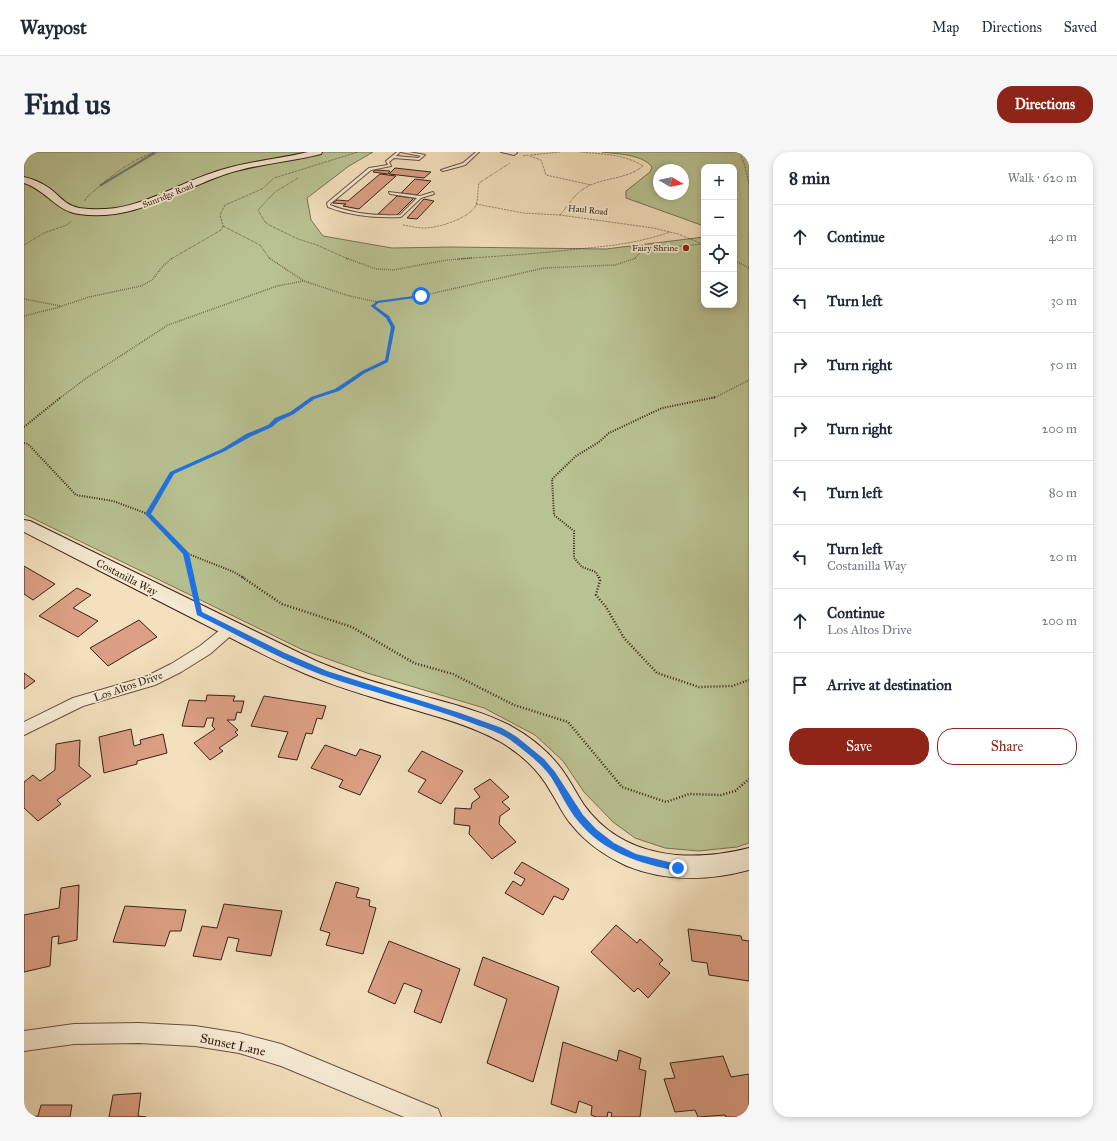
<!DOCTYPE html>
<html lang="en">
<head>
<meta charset="utf-8">
<style>
	:root { --surface:#fff; --page:#f6f6f7; --text:#1f2937; --muted:#747a83; --line:#e0e1e3; --accent:#8f2418 }
	body { margin:0; font-family:"IM FELL Great Primer",serif; background:var(--page); color:var(--text) }
	.controls { position:absolute; right:12px; top:12px; display:grid; overflow:hidden; border-radius:8px; box-shadow:0 2px 6px #0003 }
	.controls button { width:36px; height:36px; display:grid; place-items:center; padding:0; border:0; border-bottom:1px solid var(--line); background:var(--surface); color:var(--text); font:20px sans-serif }
	.compass { position:absolute; left:629px; top:12px; width:36px; height:36px; border-radius:50%; background:var(--surface); box-shadow:0 2px 6px #0003; rotate:99deg }
	.stop { position:absolute; width:12px; height:12px; margin:-9px; border:3px solid #1a73e8; border-radius:50%; background:#fff }
	.stop.end { background:#1a73e8; border-color:#fff; box-shadow:0 1px 4px #0008 }
	.list { margin:0; padding:0; list-style:none }
	h2 { display:flex; justify-content:space-between; align-items:center; height:52px; margin:0; padding:0 16px; font-size:17px }
	h2 small { font-size:13px; font-weight:400; color:var(--muted) }
	.list li { display:grid; grid-template-columns:26px 1fr auto; gap:12px; align-items:center; box-sizing:border-box; height:64px; padding:0 16px; border-top:1px solid var(--line) }
	.list b { display:block; font-size:15px; white-space:nowrap }
	.list p { margin:0; font-size:13px; white-space:nowrap; color:var(--muted) }
	.list em { font-size:13px; font-style:normal; color:var(--muted) }
	.actions { display:flex; gap:8px; padding:12px 16px }
	.actions a { flex:1; padding:9px 0; border:1px solid var(--accent); border-radius:16px; text-align:center; font-size:14px; color:var(--accent) }
	.actions .main { background:var(--accent); color:#fff }
	.icon { flex:none; width:22px; height:22px; fill:none; stroke:currentColor; stroke-width:2; stroke-linecap:round; stroke-linejoin:round }
	.map { position:relative; flex:none; width:725px; height:965px; overflow:hidden; border-radius:16px }
	header { display:flex; align-items:center; gap:24px; box-sizing:border-box; height:56px; padding:0 20px; background:var(--surface); border-bottom:1px solid var(--line) }
	header strong { font-size:19px }
	nav { display:flex; gap:22px; margin-inline-start:auto; font-size:14px }
	.intro { display:flex; align-items:center; justify-content:space-between; box-sizing:border-box; height:96px; padding:0 24px }
	h1 { margin:0; font-size:28px }
	.button { padding:10px 18px; border-radius:16px; background:var(--accent); color:#fff; font-size:14px; font-weight:700 }
	main { display:flex; gap:24px; padding:0 24px }
	aside { flex:1; background:var(--surface); border-radius:16px; box-shadow:0 2px 6px #0003 }
	.map>svg:first-child { display:block }
	.green { fill:#b9c292; stroke:#787254; fill-rule:evenodd }
	.lines { fill:none; stroke-linecap:round; stroke-linejoin:round }
	.stream { stroke:#757d77; stroke-width:2.5 }
	.building { fill:#dc9f85; stroke:#382115 }
	.lane-casing { stroke:#67513f; stroke-width:2 }
	.street-casing { stroke:#67513f; stroke-width:2 }
	.secondary-casing { stroke:#382115; stroke-width:2 }
	.path-far3 { stroke:#382115; stroke-width:1; stroke-dasharray:0.5 1; stroke-linecap:butt }
	.path-far2 { stroke:#382115; stroke-width:1.5; stroke-dasharray:0.5 1.5; stroke-linecap:butt }
	.path-far1 { stroke:#382115; stroke-width:2; stroke-dasharray:1 1.5; stroke-linecap:butt }
	.path { stroke:#382115; stroke-width:2.5; stroke-dasharray:1 2; stroke-linecap:butt }
	.lane { fill:#f7ebd4; fill-rule:evenodd }
	.street { fill:#f7ebd4; fill-rule:evenodd }
	.secondary { fill:#f7ebd4; fill-rule:evenodd }
	.route { fill:#1a73e8 }
	.poi-dot { fill:#8f2418; stroke:#f7ebd4; stroke-width:1.5 }
	.labels { text-anchor:middle; stroke-width:3.5; stroke-linejoin:round; paint-order:stroke }
	.far-street-label { font-size:9px; fill:#382115; stroke:#f7ebd4 }
	.far-poi-label { font-size:9px; fill:#382115; stroke:#f7ebd4; text-anchor:end }
	.street-label { font-size:11px; fill:#382115; stroke:#f7ebd4 }
	.near-street-label { font-size:13px; fill:#382115; stroke:#f7ebd4 }
</style>
</head>
<body>
<header>
<strong>Waypost</strong>
<nav><a>Map</a><a>Directions</a><a>Saved</a></nav>
</header>
<div class="intro"><h1>Find us</h1><a class="button">Directions</a></div>
<main>
<div class="map">
<svg width="725" height="965" viewBox="0 0 725 965">
	<rect width="100%" height="100%" fill="#f3e0bd"/>
	<filter id="stains"><feTurbulence type="fractalNoise" baseFrequency=".005" numOctaves="4"/><feColorMatrix values="0 0 0 0 .2 0 0 0 0 .09 0 0 0 0 .02 0 0 0 .5 -.17"/></filter>
	<radialGradient id="worn" r=".72"><stop offset=".6" stop-color="#630" stop-opacity="0"/><stop offset="1" stop-color="#630" stop-opacity=".3"/></radialGradient>
	<path class="green" d="M0,0H349L325,14L283,46L287,68L299,84L368,96L426,95L582,97L680,85V153H710V15H680V74L602,46V39L626,20L628,15C618,2 593,2 578,0H725V691L713,695L675,699L641,696L611,686L589,670L560,640L539,609L511,583L460,556L343,521L279,498L0,362ZM635,18H659V42H635Z"/>
	<g class="lines">
		<path class="stream" d="M77,33L132,0"/>
	</g>
	<path class="building" d="M371,16L407,20L400,26L365,22Z
		M351,18L366,19L364,22L349,20Z
		M356,22L372,24L335,57L319,54L322,52L309,51L313,48L324,49Z
		M391,27L407,29L393,43L377,41Z
		M373,44L390,46L372,64L354,62Z
		M400,47L410,49L393,67L383,66Z
		M0,414L31,432L9,448L0,442Z
		M53,436L67,443L49,456L74,469L54,485L15,464Z
		M115,468L133,485L84,514L66,496Z
		M0,521L11,529L0,537Z
		M183,543L211,544L209,549H220L217,561L213,560L211,568H203L214,578L211,580L214,583L195,596L199,599L186,608L170,591L191,577L188,574L190,566H183L180,575L158,574L165,548L182,549Z
		M240,544L302,554L298,567L293,566L288,582L282,581L273,608L254,605L264,580L227,574Z
		M107,577L110,594L117,592L116,588L139,582L143,601L113,609V612L80,621L75,585Z
		M56,588L55,614L67,624L33,648L37,652L14,669L0,656V630L9,623L16,629L31,618L32,592Z
		M301,593L332,604L336,597L357,604L336,643L315,635L319,628L287,616Z
		M398,599L439,619L417,652L394,640L402,628L384,619Z
		M466,627L485,645L478,650L486,657L476,664L475,672L492,690L468,707L445,682L446,674L430,672L431,656L447,657L448,651L456,645L450,637Z
		M498,710L545,737L539,748L530,744L519,763L481,741L489,729L497,734L501,727L490,721Z
		M312,730L335,736L332,745L346,748L345,754L352,756L339,802L302,793L306,781L296,778Z
		M55,733L53,788L34,792L35,784L28,785L26,814L0,820V763L35,756L37,736Z
		M200,752L258,759L247,804L212,799L215,787L204,785L197,808L169,804L178,774L193,776Z
		M101,754L162,758L157,779H146L141,794L89,790Z
		M592,773L613,791L616,787L639,808L635,812L646,821L624,846L614,836L610,840L567,800Z
		M664,777L717,784L718,788L725,789V829L685,823L683,811L668,809Z
		M365,789L436,817L417,871L390,860L398,838L380,831L371,852L344,840Z
		M459,805L535,835L509,930L463,911L483,847L450,833Z
		M539,890L593,909L595,898L617,906L615,917L622,919L616,965H587L588,961L584,960L583,965H572L567,963L568,954L555,949L552,961L527,952Z
		M699,904L707,925L725,922V965H702L701,963L674,965L671,958L651,960L640,927L651,926L646,911Z
		M117,941L114,964L122,965H85L89,943Z
		M17,953H48L46,965H0L14,964Z"/>
	<g class="lines">
		<g class="lane-casing">
			<path id="lane" d="M373,0H376L372,4L394,6L397,4L377,0H385L401,3L395,8L370,6L365,10L367,14L347,18L306,52V53C328,62 353,64 376,63L393,46L366,42L365,40L396,44L409,40L410,42L397,46L377,65C352,66 327,64 304,55L303,51L345,16L364,13L362,9Z
				M452,0H455L441,13L419,19L417,18L439,11Z"/>
		</g>
		<g class="street-casing">
			<path id="street" d="M477,0H492L493,1L490,3Z
				M206,472L211,474L213,477L211,480L186,502L157,520L131,533L59,554L0,583V570L49,546L121,525L147,512L176,494L201,474Z
				M115,871L171,874L215,881L257,892L414,957L417,965H380L257,914L215,901L171,894L115,891L50,892L0,899V879L50,872Z"/>
		</g>
		<g class="secondary-casing">
			<path id="secondary" d="M284,0H298L297,2C266,10 232,12 202,22C152,39 109,70 55,62C32,59 22,38 0,31V25C9,27 18,31 25,36C35,43 42,54 55,56C112,64 146,33 197,18C226,9 255,7 284,0Z
				M0,368L6,369L292,509C330,525 371,536 410,547C436,554 461,561 485,573C507,585 527,601 541,622C548,632 553,643 560,653C599,707 666,711 725,696V718C684,729 643,730 603,714C581,704 562,691 547,672C539,663 534,651 527,640C515,618 496,601 475,589C451,576 426,568 401,561C361,549 320,538 282,522C245,507 210,487 174,469C116,439 58,410 0,380Z"/>
		</g>
		<path class="path-far3" d="M556,0C578,2 600,2 619,14C602,28 579,25 561,36C550,42 544,54 536,63L629,76L654,82L678,92
			M715,0L720,11L725,32
			M717,2H725
			M507,3L536,0
			M499,4L503,3L517,8L522,23L567,33
			M274,26L251,40L234,58L241,70L245,73L274,87L293,93L324,107
			M61,49L62,46C86,25 100,12 130,0
			M452,52L499,61L536,63
			M379,73C386,74 393,76 400,76C414,76 443,67 451,55C455,48 453,39 455,31L486,11
			M199,74L236,93L246,107
			M0,93L20,81L43,73L47,69
			M147,107L197,78L199,74L196,63L201,53L238,37L250,26L334,0
			M434,107C474,104 513,102 553,97C586,94 615,91 646,80
			M610,107L617,100L638,96L679,92"/>
		<path class="path-far2" d="M245,106L280,129L322,143L353,150
			M322,106L352,117L369,118L423,108L448,106
			M710,108L725,116
			M0,147L37,154
			M0,164L32,156L65,145L117,134L128,128L139,114L148,106
			M36,246L61,227L144,173L253,134L280,129
			M289,246L313,238L339,220L363,209L369,175L363,165L348,154L353,150L397,144L520,116L591,113L612,106
			M687,246L692,245L725,228"/>
		<path class="path-far1" d="M0,275L37,245
			M0,291L4,292L52,343L89,349L124,362L148,321L200,298L224,283L246,274L253,268L268,261L292,245
			M124,362L162,401L168,426
			M162,401L210,420L220,426
			M575,426L572,420L558,415L550,406V379L530,363L528,327L552,304L575,290L585,281L638,256L692,245"/>
		<path class="path" d="M167,425L171,441
			M218,425L258,452L328,475L390,511L429,522L490,553L544,570L598,635L642,650L665,642L697,643L711,639L725,627
			M575,425L576,428L572,443L582,455L600,486L633,521L675,535L708,534L725,528"/>
		<use href="#lane" class="lane"/>
		<use href="#street" class="street"/>
		<use href="#secondary" class="secondary"/>
	</g>
	<path class="route" d="M397,143L398,145L354,151L351,154L365,164L371,175L364,210L341,221L315,239L290,247L270,262L255,269L248,275L226,285L201,299L150,322L127,362L165,401L178,460L261,501L303,519L436,561L478,576L493,585L520,607L531,620L559,663L572,677L590,691L612,702L657,713L658,716L657,718L654,719C616,712 579,700 554,669C543,656 536,639 527,625C517,611 502,600 489,590C477,580 460,576 445,570C397,552 347,540 298,523C255,507 214,483 173,463L159,402L121,362L146,320L198,297L222,282L244,273L251,266L266,260L287,245L311,237L338,219L361,208L367,175L362,166L347,154L353,149Z"/>
	<circle class="poi-dot" cx="662" cy="96" r="4"/>
	<g class="labels">
		<g class="far-street-label">
			<text transform="translate(144 43) rotate(-22)" y="3">Sunridge Road</text>
			<text transform="translate(564 58) rotate(6)" y="3">Haul Road</text>
		</g>
		<g class="far-poi-label">
			<text x="654" y="99">Fairy Shrine</text>
		</g>
		<g class="street-label">
			<text transform="translate(103 425) rotate(27)" y="4">Costanilla Way</text>
			<text transform="translate(104 534) rotate(-19)" y="4">Los Altos Drive</text>
		</g>
		<g class="near-street-label">
			<text transform="translate(209 892) rotate(12)" y="5">Sunset Lane</text>
		</g>
	</g>
	<rect width="100%" height="100%" filter="url(#stains)"/>
	<rect width="100%" height="100%" fill="url(#worn)"/>
</svg>
<div class="controls">
<button>+</button>
<button>−</button>
<button><svg class="icon" aria-label="locate" viewBox="0 0 24 24"><circle cx="12" cy="12" r="6"/><path d="M12 2v4M12 18v4M2 12h4M18 12h4"/></svg></button>
<button><svg class="icon" aria-label="layers" viewBox="0 0 24 24"><path d="M12 4l9 5-9 5-9-5zM3 14l9 5 9-5"/></svg></button>
</div>
<svg class="compass" viewBox="-18 -18 36 36"><path d="M0-13l5 13h-10z" fill="#e53935"/><path d="M0 13l5-13h-10z" fill="#747a83"/></svg>
<div class="stop" style="left:397px;top:144px"></div>
<div class="stop end" style="left:654px;top:716px"></div>
</div>
<aside>
<h2>8 min<small>Walk · 620 m</small></h2>
<ul class="list">
<li><svg class="icon" aria-label="ahead" viewBox="0 0 24 24"><path d="M12 20V5M6 11l6-6 6 6"/></svg><div><b>Continue</b></div><em>40 m</em></li>
<li><svg class="icon" aria-label="left" viewBox="0 0 24 24"><path d="M17 20v-9H6M10 6l-5 5 5 5"/></svg><div><b>Turn left</b></div><em>30 m</em></li>
<li><svg class="icon" aria-label="right" viewBox="0 0 24 24"><path d="M7 20v-9h11M14 6l5 5-5 5"/></svg><div><b>Turn right</b></div><em>50 m</em></li>
<li><svg class="icon" aria-label="right" viewBox="0 0 24 24"><path d="M7 20v-9h11M14 6l5 5-5 5"/></svg><div><b>Turn right</b></div><em>200 m</em></li>
<li><svg class="icon" aria-label="left" viewBox="0 0 24 24"><path d="M17 20v-9H6M10 6l-5 5 5 5"/></svg><div><b>Turn left</b></div><em>80 m</em></li>
<li><svg class="icon" aria-label="left" viewBox="0 0 24 24"><path d="M17 20v-9H6M10 6l-5 5 5 5"/></svg><div><b>Turn left</b><p>Costanilla Way</p></div><em>20 m</em></li>
<li><svg class="icon" aria-label="ahead" viewBox="0 0 24 24"><path d="M12 20V5M6 11l6-6 6 6"/></svg><div><b>Continue</b><p>Los Altos Drive</p></div><em>200 m</em></li>
<li><svg class="icon" aria-label="arrive" viewBox="0 0 24 24"><path d="M6 21V4h12l-3 4 3 4H6"/></svg><div><b>Arrive at destination</b></div></li>
</ul>
<div class="actions"><a class="main">Save</a><a>Share</a></div>
</aside>
</main>
</body>
</html>
